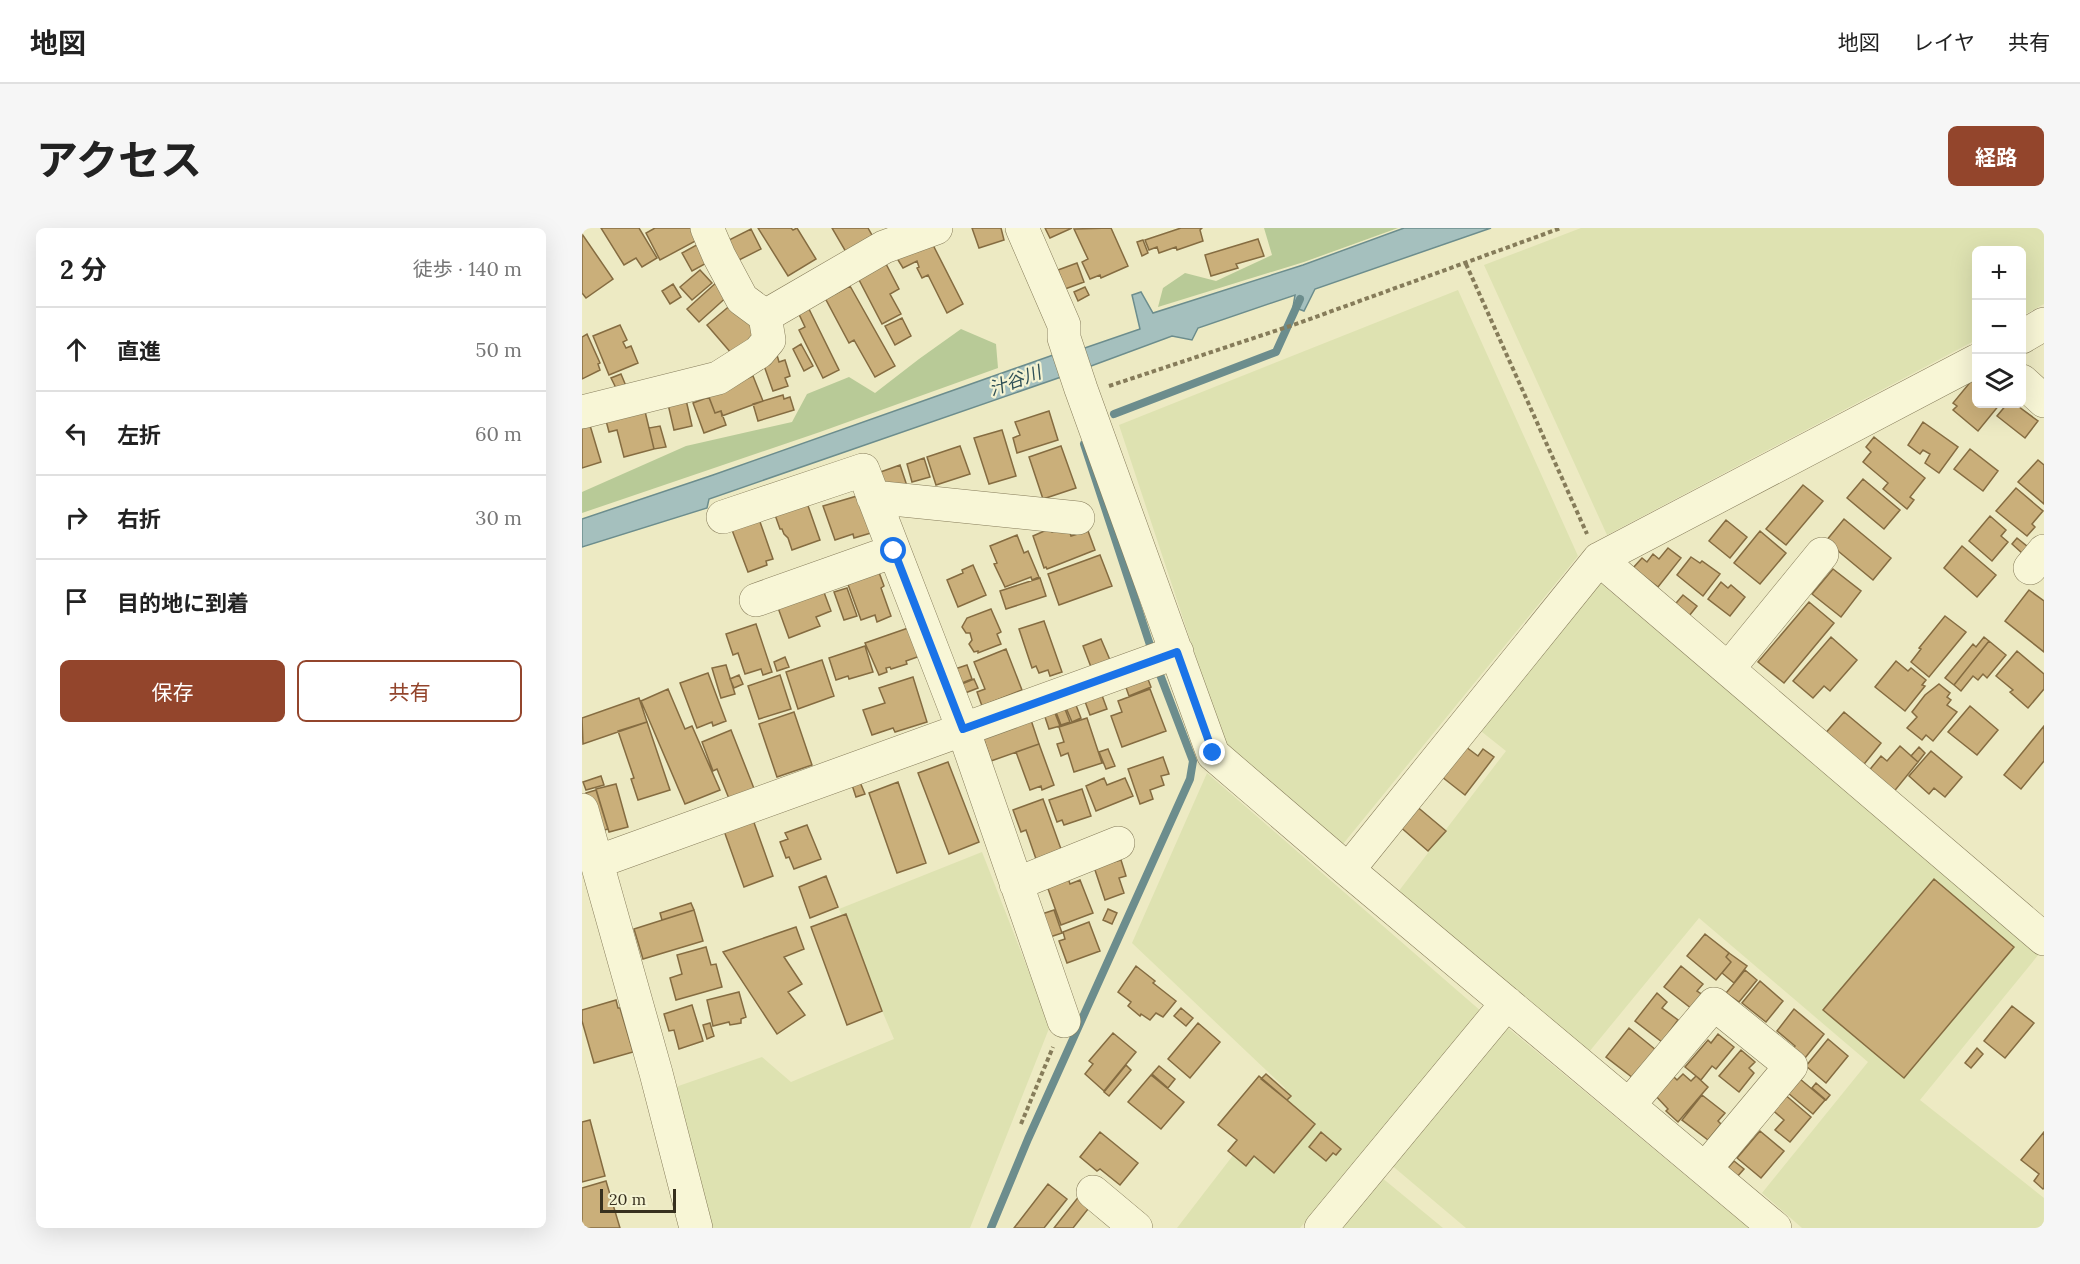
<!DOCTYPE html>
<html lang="ja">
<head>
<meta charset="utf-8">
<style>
	:root { --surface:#fff; --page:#f6f6f6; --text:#222; --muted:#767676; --line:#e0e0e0; --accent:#93452c }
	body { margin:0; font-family:Lora,"Noto Sans JP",serif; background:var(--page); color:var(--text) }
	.controls { position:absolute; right:18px; top:18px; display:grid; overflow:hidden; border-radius:9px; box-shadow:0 6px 24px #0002 }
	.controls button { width:54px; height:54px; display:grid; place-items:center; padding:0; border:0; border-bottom:2px solid var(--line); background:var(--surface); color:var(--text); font:30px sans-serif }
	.scale { position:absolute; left:18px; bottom:15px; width:76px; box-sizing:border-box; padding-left:6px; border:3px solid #37301e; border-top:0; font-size:16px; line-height:21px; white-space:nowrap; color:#37301e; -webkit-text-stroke:4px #f4f3d2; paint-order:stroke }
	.stop { position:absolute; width:18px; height:18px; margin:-14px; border:4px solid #1a73e8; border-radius:50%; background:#fff }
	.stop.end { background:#1a73e8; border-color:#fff; box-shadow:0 2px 6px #0008 }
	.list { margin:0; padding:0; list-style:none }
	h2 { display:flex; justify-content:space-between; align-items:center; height:78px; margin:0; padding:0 24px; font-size:26px }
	h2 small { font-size:20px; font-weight:400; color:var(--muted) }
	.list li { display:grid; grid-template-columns:39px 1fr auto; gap:18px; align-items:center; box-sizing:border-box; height:84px; padding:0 24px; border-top:2px solid var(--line) }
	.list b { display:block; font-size:22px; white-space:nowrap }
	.list em { font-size:20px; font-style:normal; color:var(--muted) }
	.actions { display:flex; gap:12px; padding:18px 24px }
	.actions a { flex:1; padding:14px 0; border:2px solid var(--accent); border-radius:9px; text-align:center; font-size:21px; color:var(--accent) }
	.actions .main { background:var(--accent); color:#fff }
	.icon { flex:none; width:33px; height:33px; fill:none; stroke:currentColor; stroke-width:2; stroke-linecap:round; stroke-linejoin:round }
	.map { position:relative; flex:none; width:1462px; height:1000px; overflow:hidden; border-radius:9px }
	header { display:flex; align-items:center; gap:36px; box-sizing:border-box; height:84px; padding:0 30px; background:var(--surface); border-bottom:2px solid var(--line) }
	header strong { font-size:28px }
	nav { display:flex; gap:33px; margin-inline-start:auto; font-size:21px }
	.intro { display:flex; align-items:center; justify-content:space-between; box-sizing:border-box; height:144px; padding:0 36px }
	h1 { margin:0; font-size:42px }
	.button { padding:15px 27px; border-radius:9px; background:var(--accent); color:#fff; font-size:21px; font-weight:700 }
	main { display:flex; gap:36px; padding:0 36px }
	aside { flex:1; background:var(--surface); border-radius:9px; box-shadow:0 6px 24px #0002 }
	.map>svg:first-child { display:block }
	.farmland { fill:#dee2b1 }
	.green { fill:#b8ca97 }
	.water { fill:#a5c0be; stroke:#6c8d8d; stroke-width:1.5 }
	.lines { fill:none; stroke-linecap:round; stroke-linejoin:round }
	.stream { stroke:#6c8d8d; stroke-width:8 }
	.building { fill:#caaf7a; stroke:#856c41; stroke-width:1.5 }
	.minor-casing { stroke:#867c5a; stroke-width:34 }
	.path { stroke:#867c5a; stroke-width:4; stroke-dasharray:4.5 3; stroke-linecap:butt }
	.minor { stroke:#f8f6d6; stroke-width:33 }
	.route { stroke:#1a73e8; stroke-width:8 }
	.labels { text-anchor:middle; stroke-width:4.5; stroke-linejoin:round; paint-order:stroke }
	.water-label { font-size:18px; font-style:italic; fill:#2e4f56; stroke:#f4f3d2 }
</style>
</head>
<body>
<header>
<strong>地図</strong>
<nav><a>地図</a><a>レイヤ</a><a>共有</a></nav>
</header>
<div class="intro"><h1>アクセス</h1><a class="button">経路</a></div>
<main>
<aside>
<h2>2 分<small>徒歩 · 140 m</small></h2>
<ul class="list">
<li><svg class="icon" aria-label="ahead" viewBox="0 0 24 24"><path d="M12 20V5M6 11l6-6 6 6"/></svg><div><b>直進</b></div><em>50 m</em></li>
<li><svg class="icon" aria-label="left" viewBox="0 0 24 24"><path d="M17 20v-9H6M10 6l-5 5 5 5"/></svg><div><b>左折</b></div><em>60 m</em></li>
<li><svg class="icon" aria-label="right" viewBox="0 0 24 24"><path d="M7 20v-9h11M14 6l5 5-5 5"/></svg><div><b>右折</b></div><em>30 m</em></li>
<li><svg class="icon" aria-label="arrive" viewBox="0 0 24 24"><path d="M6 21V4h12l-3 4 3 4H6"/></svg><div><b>目的地に到着</b></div></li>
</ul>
<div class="actions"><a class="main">保存</a><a>共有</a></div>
</aside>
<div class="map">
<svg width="1462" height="1000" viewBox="0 0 1462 1000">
	<rect width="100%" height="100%" fill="#edeac3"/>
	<path class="farmland" d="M999,0H1462V76L1440,88V22H1394V112L1025,307L902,37Z
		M876,62L996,328L761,616L643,517L537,197Z
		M1016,353L1457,726L1338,872L1462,970V1000H1220L1180,965L1286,834L1117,690L1007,824L813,668L924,523L895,500Z
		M625,545L900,784L718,1000H595L703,860L550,715Z
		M400,624L468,798L388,1000H122L82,863L180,829L209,854L312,811L257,681Z
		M920,795L1167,1000H884L807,935Z
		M799,949L861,1000H755Z"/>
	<path class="green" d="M682,0H816L722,34L576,79L581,60L603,45L634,53L690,27Z
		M379,101L414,116L416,140L238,204L0,285V264L104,218L210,194L225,166L267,149L293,165L337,131Z"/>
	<path class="water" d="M822,0H909L733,61L722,83L711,79L713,67L616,100L610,112L590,108L482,148L127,271L125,280L0,319V291L131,247L474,126L494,123L558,101L550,67L559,64L571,85L721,37Z"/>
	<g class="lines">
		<path class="stream" d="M532,186L694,124L718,71
			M502,216L569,420
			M409,1000L446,911L608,551L611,533L577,444"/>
	</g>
	<path class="building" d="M19,0H57L75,30L60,39L54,30L42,37Z
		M73,0H113L119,10L78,32L64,5Z
		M176,0H209L211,2L215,0L234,31L206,48Z
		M250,0H286L291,9L264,24Z
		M390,0H419L422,12L397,20Z
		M463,0H490L468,10Z
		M529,0L546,38L519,50L518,47L508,51L500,34L506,31L492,1Z
		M599,0H620L618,2L621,13L595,22L594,19L577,25L575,19L567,22L563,12Z
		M169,1L179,21L153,34L143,14Z
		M0,6L31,51L4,70L0,65Z
		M676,11L682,28L654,36L656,40L629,48L623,27Z
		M561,12L566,25L560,28L555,14Z
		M349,13L381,76L365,85L346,47L340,50L335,40L337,39L335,33L321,40L313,27Z
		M120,14L130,32L110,43L100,25Z
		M302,32L317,61L308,66L319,86L300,96L274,46Z
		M495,35L502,54L483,61L476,42Z
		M118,42L130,55L110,72L98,59Z
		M136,53L148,66L117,94L105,81Z
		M91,56L99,69L88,76L80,63Z
		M268,58L313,138L293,149L272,112L267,115L242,68L253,66Z
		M503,59L507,67L496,73L492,64Z
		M151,75L176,105L150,126L125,97Z
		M224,75L257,142L241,150L217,102L223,99L214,80Z
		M320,90L329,108L313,117L303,98Z
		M38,97L45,112L41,114L44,120L49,118L56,135L27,147L11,108Z
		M5,106L18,135L16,136L18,142L0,151V109Z
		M219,116L231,138L222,143L211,121Z
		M195,127L197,134L203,132L208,148L203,150L206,158L191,163L180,132Z
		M39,146L44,158L35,162L29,150Z
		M171,148L181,173L140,188L139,183L133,185L123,159L155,154Z
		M1390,152L1394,156V176H1418L1396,203L1371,182L1375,178L1371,175Z
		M102,163L110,198L92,202L85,172Z
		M201,167L202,171L208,169L212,182L176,193L171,176Z
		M127,169L133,185L139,183L144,197L122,205L111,175Z
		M61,175L72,221L42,229L35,202L27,204L22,185Z
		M1425,176H1433L1456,193L1443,210L1415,188Z
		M467,183L476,212L435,225L431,210L438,207L433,194Z
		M7,194L19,234L0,240V196Z
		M1341,194L1376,219L1357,245L1343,235L1348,226L1341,222L1338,226L1326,217Z
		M78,198L84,219L72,221L67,200Z
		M420,202L434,248L407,256L392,210Z
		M1292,209L1343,250L1328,269L1332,272L1325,281L1301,261L1306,255L1281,234L1289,224L1284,219Z
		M378,218L388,246L354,257L345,229Z
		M479,218L494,260L461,271L447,229Z
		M1388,221L1416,243L1401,263L1372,241Z
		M342,230L348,249L330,254L325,236Z
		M1456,232L1462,237V276L1436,254Z
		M318,237L325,258L297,256L293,246Z
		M1281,251L1318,282L1302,301L1265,270Z
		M1221,257L1241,273L1204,317L1184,301Z
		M1434,260L1461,283L1450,296L1453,299L1445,308L1414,283Z
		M275,268L289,305L272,310L271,306L253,312L241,278Z
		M224,272L238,312L210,322L206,310L202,306L200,301H198L192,284Z
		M1408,288L1424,302L1419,308L1426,314L1410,333L1387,313Z
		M177,291L191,331L184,333L185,337L166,344L150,302Z
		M1262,291L1309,330L1291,352L1244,313Z
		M1144,292L1165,309L1148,330L1127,313Z
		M486,298L489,308L506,303L513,322L465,341L464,339L462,340L451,308L469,300L470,304Z
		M1178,303L1204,325L1178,356L1152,335Z
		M435,307L442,325L446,323L457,349L450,352L449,349L423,359L412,336L415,335L408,318Z
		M1435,310L1446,319L1441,326L1430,316Z
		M1380,318L1414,347L1395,369L1362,340Z
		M1086,320L1099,330L1076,359L1051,340L1060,330L1065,334L1071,326L1077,331Z
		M518,327L530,358L477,377L466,346Z
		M1109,329L1118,335L1120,333L1138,346L1121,368L1095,347Z
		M391,337L404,367L376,379L365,352L381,345L380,342Z
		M295,339L302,358L299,360L309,388L295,394L293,387L279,392L264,351Z
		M1251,341L1279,363L1259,389L1230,366Z
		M458,350L464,368L424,381L418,363Z
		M1139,354L1146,360L1149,357L1163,369L1148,388L1126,371Z
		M240,359L249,383L234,389L238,398L207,410L195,377Z
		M265,360L275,388L262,392L252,364Z
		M1447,362L1462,373V424L1423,393Z
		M1101,367L1115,378L1103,393L1089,381Z
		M1227,374L1252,395L1202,455L1176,434Z
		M409,381L419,404L415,406L419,416L396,425V423L392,424L387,416L390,412L388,405H384L380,399L385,390Z
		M1363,388L1384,404L1347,449L1329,434L1339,421L1337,420Z
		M462,393L480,444L468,448L466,442L457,445L454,438L450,440L437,401Z
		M174,396L190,444L181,447L179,441L163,446L156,425L151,427L144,406Z
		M329,399L338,428L324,433L325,436L309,441L308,439L304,440L305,444L297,447L283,415Z
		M1249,409L1275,432L1248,463L1242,458L1231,470L1211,453Z
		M1402,409L1407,413L1372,457L1363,450L1391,416L1394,419Z
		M519,411L528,432L509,439L501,418Z
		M1407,413L1424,427L1405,450L1401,446L1396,452L1391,448L1379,463L1372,457Z
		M283,418L291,444L267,451L266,448L254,452L247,430Z
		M424,421L440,462L400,478L395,464L403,461L392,434Z
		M1435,423L1462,446V461L1446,480L1428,464L1431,462L1414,448Z
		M203,429L207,439L195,443L192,434Z
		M240,432L252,468L216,481L204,444Z
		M1314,433L1326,443L1329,440L1344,452L1340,457L1343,458L1323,483L1293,459Z
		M144,437L153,466L139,470L130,440Z
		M385,437L390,451L375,457L370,442Z
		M126,445L144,493L131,498L130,494L115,500L98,455Z
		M564,446L569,459L547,468L542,454Z
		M157,447L161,456L152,460L148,451Z
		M198,447L209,481L177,491L166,458Z
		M331,449L345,494L313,504L311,500L290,507L281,482L303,475L297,460Z
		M392,451L396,460L378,467L375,458Z
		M1357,456L1368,465L1365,469L1369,472L1365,477L1375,484L1351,513L1344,507L1340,512L1325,500L1335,489L1330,484L1343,467Z
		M86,461L103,501L110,498L138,562L103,576L59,473Z
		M568,461L584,503L540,519L529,488L540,484L536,473Z
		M518,462L525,481L508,487L501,468Z
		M57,470L65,494L1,516L0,490Z
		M492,472L499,490L490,494L482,475Z
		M481,476L488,494L479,497L472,479Z
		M1388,478L1416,502L1395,527L1366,504Z
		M471,480L478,498L467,501L461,483Z
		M212,484L230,537L195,549L177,496Z
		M1262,484L1299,515L1279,540L1241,508Z
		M448,489L457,516L409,533L400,506Z
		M505,490L520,535L492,544L486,525L479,528L475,516L482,514L477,499Z
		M65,494L88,562L56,572L49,551L52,550L36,503Z
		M1462,498V533L1439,561L1422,547Z
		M149,502L173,563L148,573L135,541L131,543L120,514Z
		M457,516L472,557L460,562L459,558L448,562L434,524Z
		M1318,518L1336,534L1310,566L1285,545L1299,528L1305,533Z
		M884,519L896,528L901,521L912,529L883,567L860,549Z
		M1337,519L1343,525L1336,534L1329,528Z
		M526,521L533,538L524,541L517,524Z
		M1349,523L1380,549L1363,569L1352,560L1347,566L1327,548Z
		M581,529L587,546L579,548L582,557L568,562L571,571L558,576L546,541Z
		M366,534L397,614L367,626L336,545Z
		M19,548L22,557L4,562L1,554Z
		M522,550L525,557L543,550L551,568L514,583L504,558Z
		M278,554L283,566L274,569L270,557Z
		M316,554L344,635L315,645L287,565Z
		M34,556L46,599L27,604L14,561Z
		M500,561L509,588L482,597L480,592L475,594L467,572Z
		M14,562L26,601L15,604L4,565Z
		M461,571L479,621L454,631L444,602L439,604L431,582Z
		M833,577L864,603L846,623L816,597Z
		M170,589L191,648L162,659L141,600Z
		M225,597L239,631L212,641L207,629L204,630L198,614L206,611L203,605Z
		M539,632L544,648L537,650L542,665L523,672L512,639Z
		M244,648L256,679L228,690L217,659Z
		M486,650L488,656L498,652L511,685L479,697L465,658Z
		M1352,651L1432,719L1322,850L1241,782Z
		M109,675L112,682L80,692L78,685Z
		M526,681L535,685L530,696L521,692Z
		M112,682L121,713L61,731L52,701Z
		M472,682L480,705L465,710L457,687Z
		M264,686L300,783L265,797L229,699Z
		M507,694L518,723L485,735L477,713L483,711L481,704Z
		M214,699L222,721L202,729L220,756L206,764L223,787L195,806L141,724Z
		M1123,706L1147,725L1144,729L1149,734L1134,752L1105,728Z
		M124,719L129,737L134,736L140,759L94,772L88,750L100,746L95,727Z
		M1147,725L1165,738L1152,755L1140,745L1149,734L1144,729Z
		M554,738L573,753L571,755L594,773L581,789L574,785L568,792L559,786L558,788L546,778L549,774L536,764Z
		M1099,738L1121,756L1115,763L1121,767L1110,781L1082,759Z
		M1163,742L1175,752L1157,774L1144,765Z
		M1178,753L1201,773L1184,794L1160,775Z
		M157,764L164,789L159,791V795L148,797L147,794L131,798L125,772Z
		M1075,765L1085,774L1080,780L1096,792L1080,814L1053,793Z
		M34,772L36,780H38L51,824L12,835L0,793V782Z
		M110,777L121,813L97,821L92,802L87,803L82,786Z
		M1430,778L1452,795L1423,830L1402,813Z
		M599,780L611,790L604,798L592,788Z
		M1212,781L1242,806L1223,830L1210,821L1213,818L1195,803Z
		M128,795L132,808L125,811L121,797Z
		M616,795L638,814L608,850L586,831Z
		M1047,800L1074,822L1051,850L1024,829Z
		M531,805L554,824L522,863L503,846L511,836L507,833Z
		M1136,806L1152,819L1134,841L1130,838L1119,852L1103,839L1126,812L1129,815Z
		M1246,811L1266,828L1244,855L1224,838Z
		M1395,820L1401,826L1389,840L1383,835Z
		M1159,822L1173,834L1167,840L1172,845L1157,864L1137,848Z
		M544,837L549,842L527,868L522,864Z
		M577,838L593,851L586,860L570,846Z
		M684,846L709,868L705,872L679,851Z
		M1089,846L1095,852L1101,846L1109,853L1114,848L1126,859L1096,894L1084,883L1086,881L1072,866Z
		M569,847L602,874L579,901L546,874Z
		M677,848L733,896L692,945L672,928L664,938L646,923L655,912L636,897Z
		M1218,851L1243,872L1231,886L1206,865Z
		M1234,855L1248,867L1244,872L1230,860Z
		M1201,865L1229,889L1208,914L1193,902L1202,892L1188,880Z
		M1120,867L1143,885L1136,893L1139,896L1126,912L1100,892Z
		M8,892L23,948L0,954V894Z
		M1178,903L1202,923L1179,950L1155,930Z
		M518,904L556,935L538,957L518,941L515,943L498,929Z
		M739,904L759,921L754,927L751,925L744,933L727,919Z
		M1462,904V960L1461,961L1452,953L1457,946L1439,932Z
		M1152,933L1162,941L1155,949L1145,941Z
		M24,953L38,1000H0V960Z
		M466,956L485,971L462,1000H432Z
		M498,967L510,976L491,1000H472Z"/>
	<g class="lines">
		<g class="minor-casing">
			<path id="minor" d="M125,0L137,28L160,71L183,88L302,19L354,0
				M440,0L482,97V110L499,161L631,526L766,642L1193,1000
				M1440,109L1462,96
				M1440,153L1462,173
				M0,184L136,150L177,124L187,112L183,88
				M291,269L496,290
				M141,289L281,242L381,501L482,793
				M1017,331L1462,711
				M1448,340L1462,323
				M174,372L312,323
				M1146,441L1240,326
				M0,582L74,845L114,1000
				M15,634L595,424
				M766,642L1017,331L1394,133
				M434,656L536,615
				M1047,877L1132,776L1209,838L1123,941
				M511,964L554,1000
				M739,1000L925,775"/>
		</g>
		<path class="path" d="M884,36L1005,306
			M527,158L717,95L979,0
			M439,896L471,819"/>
		<use href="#minor" class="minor"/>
	</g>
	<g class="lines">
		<path class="route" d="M312,323L381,501L595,424L631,525"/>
	</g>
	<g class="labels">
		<g class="water-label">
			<text transform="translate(433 153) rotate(-20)" y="6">汁谷川</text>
		</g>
	</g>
</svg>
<div class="controls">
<button>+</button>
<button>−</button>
<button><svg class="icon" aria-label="layers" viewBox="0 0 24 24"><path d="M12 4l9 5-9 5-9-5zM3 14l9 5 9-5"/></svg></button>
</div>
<div class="scale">20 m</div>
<div class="stop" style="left:312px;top:323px"></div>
<div class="stop end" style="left:631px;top:525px"></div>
</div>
</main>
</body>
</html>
